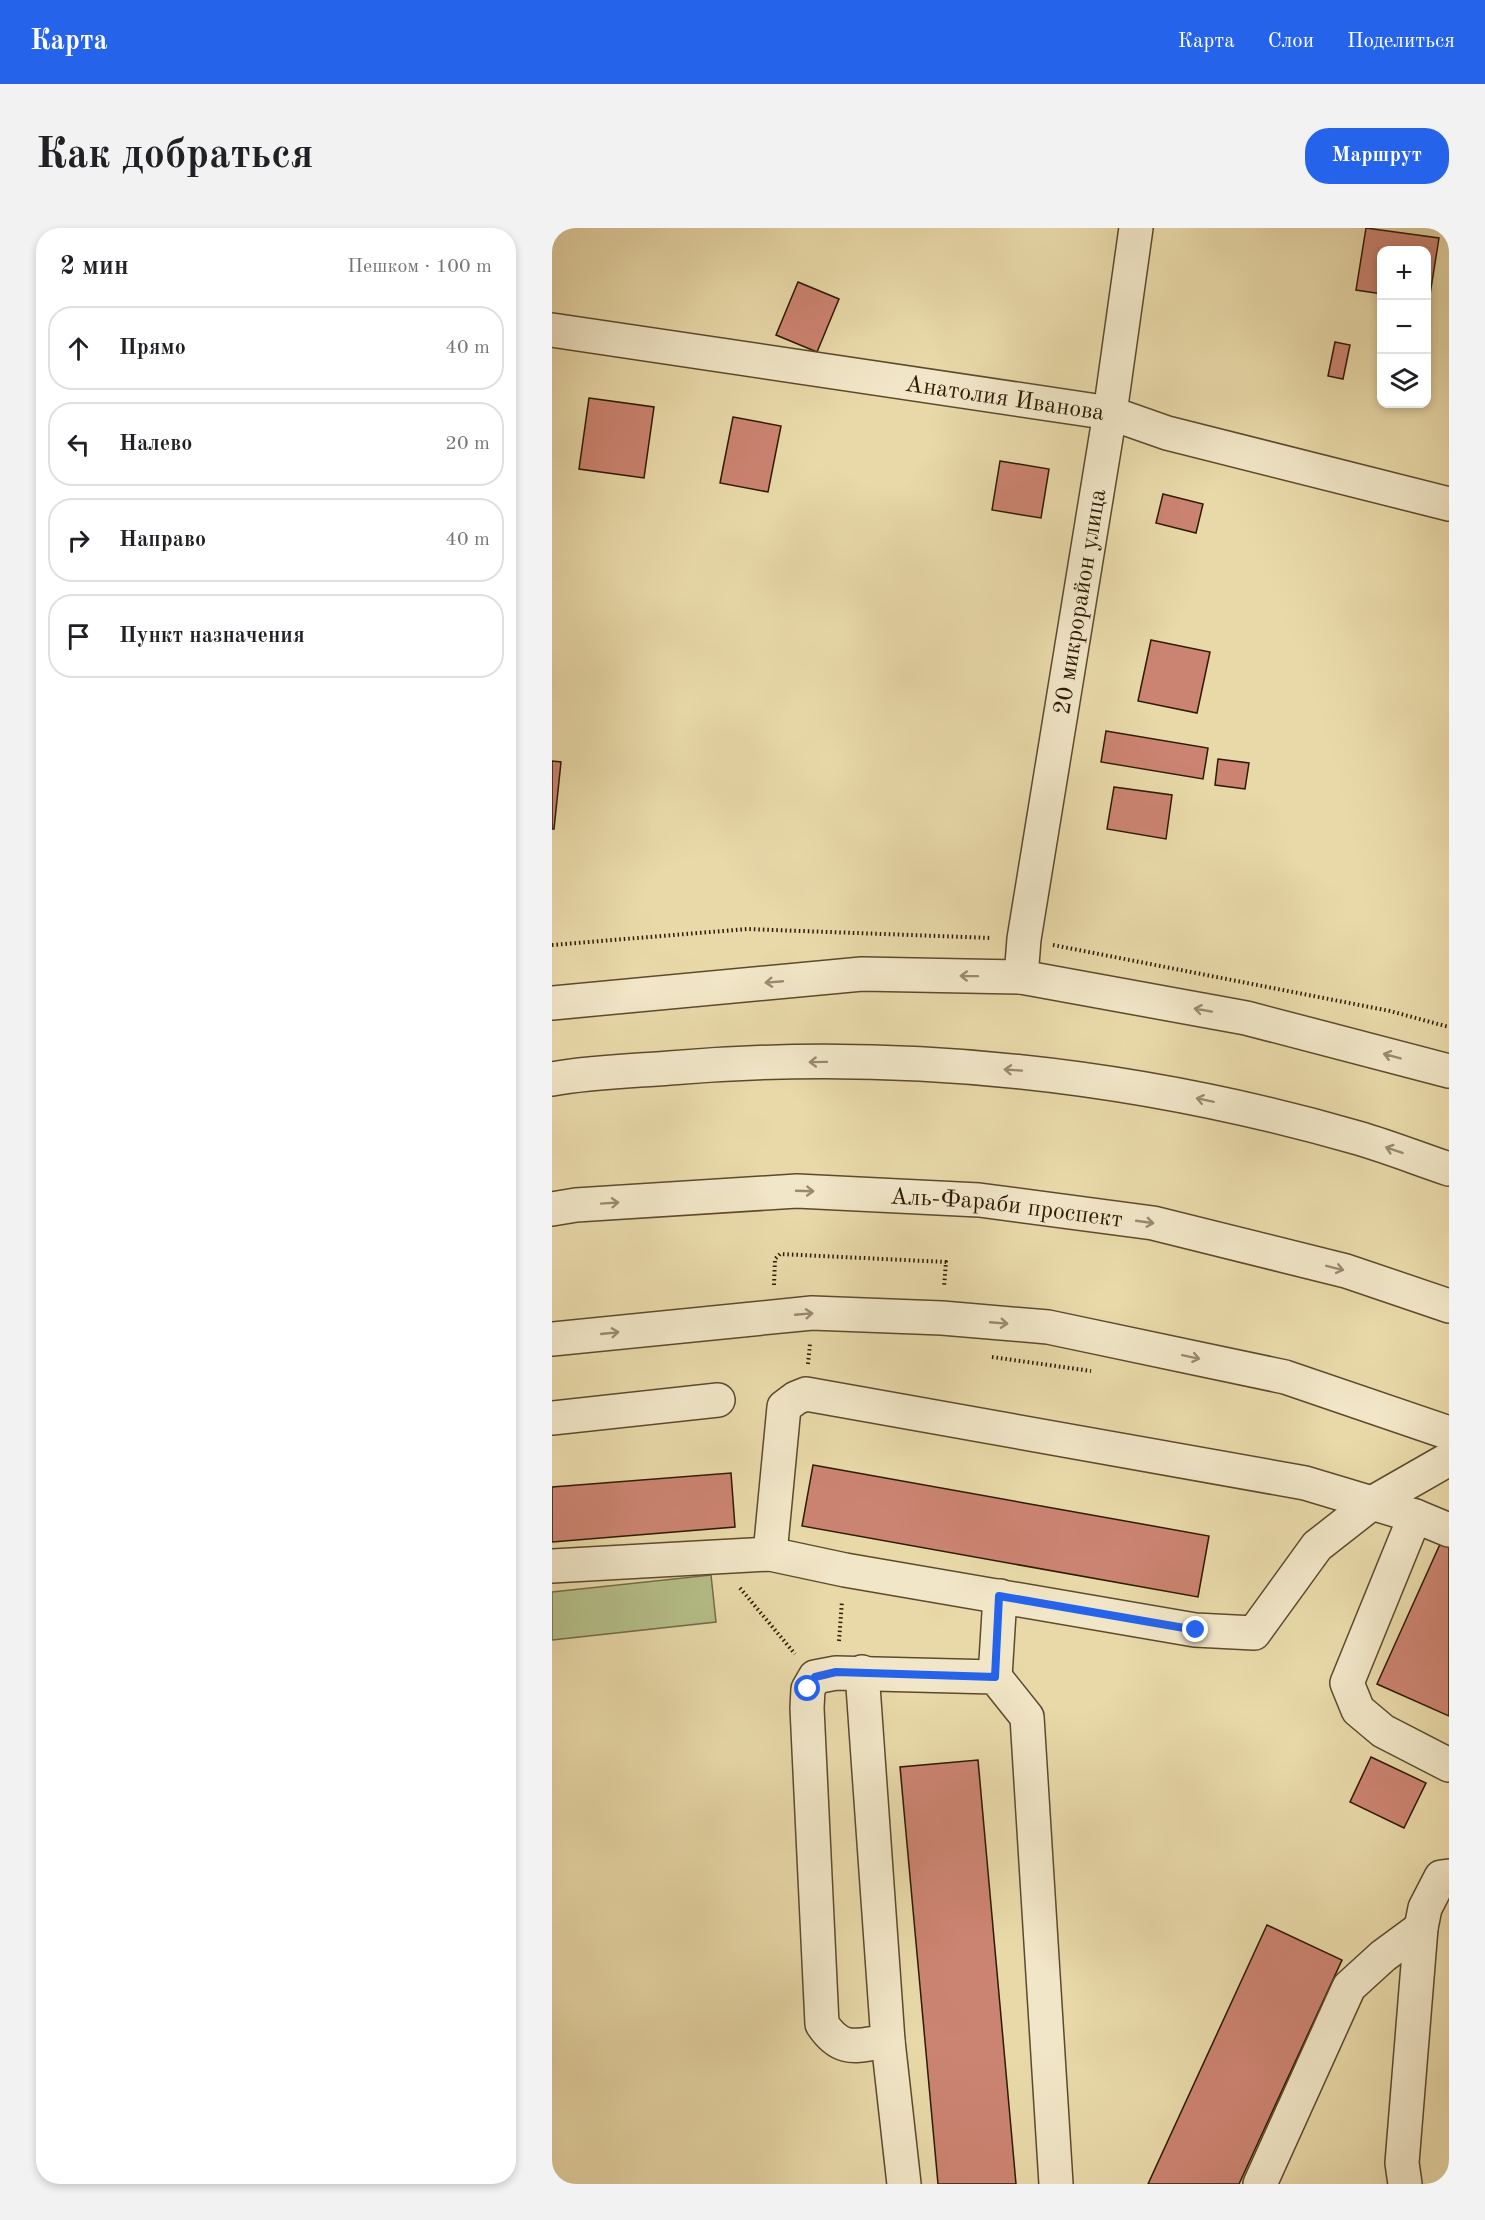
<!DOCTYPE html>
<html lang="ru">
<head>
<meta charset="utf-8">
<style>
	:root { --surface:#fff; --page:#f2f2f2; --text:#202124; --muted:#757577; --line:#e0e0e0; --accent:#2563eb }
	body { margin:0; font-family:"Old Standard TT",serif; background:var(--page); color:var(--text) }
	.controls { position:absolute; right:18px; top:18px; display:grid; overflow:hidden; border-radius:12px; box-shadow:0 3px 9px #0003 }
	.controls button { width:54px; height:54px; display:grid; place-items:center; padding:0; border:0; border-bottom:2px solid var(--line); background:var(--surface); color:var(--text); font:30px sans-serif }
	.stop { position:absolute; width:18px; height:18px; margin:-14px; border:4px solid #2563eb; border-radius:50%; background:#fff }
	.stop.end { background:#2563eb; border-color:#fff; box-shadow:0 2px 6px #0008 }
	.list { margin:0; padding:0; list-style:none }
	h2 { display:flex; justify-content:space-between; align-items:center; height:78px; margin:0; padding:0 24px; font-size:26px }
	h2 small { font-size:20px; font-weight:400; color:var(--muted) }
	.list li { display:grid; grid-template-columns:39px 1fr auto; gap:18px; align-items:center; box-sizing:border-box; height:84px; margin:0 12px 12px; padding:0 12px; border:2px solid var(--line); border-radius:24px }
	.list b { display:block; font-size:22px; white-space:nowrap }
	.list em { font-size:20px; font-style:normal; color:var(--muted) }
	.icon { flex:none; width:33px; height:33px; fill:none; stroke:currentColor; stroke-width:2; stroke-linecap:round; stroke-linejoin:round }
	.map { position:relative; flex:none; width:897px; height:1956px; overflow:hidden; border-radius:24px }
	header { display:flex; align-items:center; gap:36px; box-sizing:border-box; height:84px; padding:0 30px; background:var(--accent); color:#fff }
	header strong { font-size:28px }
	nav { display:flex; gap:33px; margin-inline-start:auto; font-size:21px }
	.intro { display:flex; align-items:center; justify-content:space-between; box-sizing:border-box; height:144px; padding:0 36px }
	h1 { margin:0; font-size:42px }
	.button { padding:15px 27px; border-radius:24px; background:var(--accent); color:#fff; font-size:21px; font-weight:700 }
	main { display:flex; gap:36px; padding:0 36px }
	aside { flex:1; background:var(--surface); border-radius:24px; box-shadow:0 3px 9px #0003 }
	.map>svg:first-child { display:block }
	.green { fill:#b5bf89; stroke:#716c46; stroke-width:1.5 }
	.building { fill:#cc8472; stroke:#2d1a03; stroke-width:1.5 }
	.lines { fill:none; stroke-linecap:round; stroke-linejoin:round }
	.minor-casing { stroke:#5c4a2c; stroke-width:36 }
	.path { stroke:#2d1a03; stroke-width:4; stroke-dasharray:1.5 3; stroke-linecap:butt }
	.minor { stroke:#f1e6c7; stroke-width:33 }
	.oneway { stroke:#998a6f }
	.route { stroke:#2563eb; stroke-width:8 }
	.labels { text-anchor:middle; stroke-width:4.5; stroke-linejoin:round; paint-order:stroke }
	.street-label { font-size:24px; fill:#2d1a03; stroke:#f1e6c7 }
</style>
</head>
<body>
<header>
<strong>Карта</strong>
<nav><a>Карта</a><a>Слои</a><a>Поделиться</a></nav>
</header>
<div class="intro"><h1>Как добраться</h1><a class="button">Маршрут</a></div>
<main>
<aside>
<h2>2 мин<small>Пешком · 100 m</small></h2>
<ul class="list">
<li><svg class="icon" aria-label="ahead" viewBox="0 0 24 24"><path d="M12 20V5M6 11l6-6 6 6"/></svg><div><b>Прямо</b></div><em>40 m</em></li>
<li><svg class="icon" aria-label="left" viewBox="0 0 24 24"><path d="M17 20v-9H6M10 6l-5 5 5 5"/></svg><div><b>Налево</b></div><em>20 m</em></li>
<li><svg class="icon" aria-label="right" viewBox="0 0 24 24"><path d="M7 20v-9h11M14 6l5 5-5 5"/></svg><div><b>Направо</b></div><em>40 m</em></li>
<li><svg class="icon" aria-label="arrive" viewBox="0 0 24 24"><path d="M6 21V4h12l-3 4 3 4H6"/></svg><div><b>Пункт назначения</b></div></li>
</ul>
</aside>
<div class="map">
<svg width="897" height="1956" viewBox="0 0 897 1956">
	<rect width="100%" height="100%" fill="#e9d9a9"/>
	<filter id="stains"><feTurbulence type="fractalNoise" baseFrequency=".00333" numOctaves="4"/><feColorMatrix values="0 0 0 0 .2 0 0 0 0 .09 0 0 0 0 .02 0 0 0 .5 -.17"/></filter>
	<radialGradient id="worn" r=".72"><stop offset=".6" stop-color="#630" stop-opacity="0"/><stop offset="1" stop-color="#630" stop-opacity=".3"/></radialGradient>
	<path class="green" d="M159,1347L164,1394L0,1412V1364Z"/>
	<path class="building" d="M814,0L887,10L877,73H874V22H830V66L804,62Z
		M246,54L287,71L265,124L224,107Z
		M783,114L798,117L791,151L776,148Z
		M37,170L102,179L92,250L27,241Z
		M181,189L229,198L216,264L168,255Z
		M448,233L497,241L489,290L440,282Z
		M611,266L651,276L644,305L604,295Z
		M599,412L658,424L645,485L586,473Z
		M554,503L656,520L651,551L549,534Z
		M666,531L697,535L693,561L663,557Z
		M0,533L9,534L2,601H0Z
		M562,559L620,567L614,611L555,601Z
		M261,1237L657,1308L646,1369L250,1298Z
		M179,1245L183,1299L0,1314V1259Z
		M889,1314L897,1318V1488L825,1456Z
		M819,1529L874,1555L852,1600L798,1574Z
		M426,1532L464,1956H386L348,1539Z
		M715,1697L790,1732L687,1956H596Z"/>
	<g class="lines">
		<g class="minor-casing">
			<g id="minor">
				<path id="s1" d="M0,102L558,185L615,205L897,276"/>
				<path id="s2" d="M469,749L472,711L558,185L584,0"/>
				<path d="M0,775L310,746L469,749L694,790L897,843"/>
				<path d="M0,851C38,844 79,843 118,840C349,820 584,846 806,910C837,919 867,931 897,941"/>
				<path id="s3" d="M0,981L24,977L245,963L427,972L601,995L794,1043L897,1078"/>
				<path d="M0,1111L260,1085L390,1090L496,1099L733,1149L897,1205"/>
				<path d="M0,1190L166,1172"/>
				<path d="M863,1288L795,1455L806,1482L831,1503L897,1537"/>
				<path d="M218,1326L232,1179L244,1170L254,1166L753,1255L863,1288L897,1302"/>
				<path d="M0,1338L218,1326L293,1342L643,1402L702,1405L765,1318L820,1275L897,1231"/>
				<path d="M310,1444L336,1813L352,1956"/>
				<path d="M443,1449L448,1368"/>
				<path d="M336,1813C305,1817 290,1826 270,1796L255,1480L256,1461L263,1449L284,1445L443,1449L475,1489L504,1956"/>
				<path d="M708,1956L797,1759L831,1728L869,1700"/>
				<path d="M853,1956L850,1935L869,1700L873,1680L889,1649L897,1648"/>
			</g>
		</g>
		<path class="path" d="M0,717L195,701L440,710
			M501,717L838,783L897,799
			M222,1057L223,1031L228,1026L394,1034L392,1059
			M440,1129L539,1143
			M256,1136L258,1116
			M188,1360L243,1426
			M287,1413L290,1373"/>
		<use href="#minor" class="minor"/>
	</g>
	<defs><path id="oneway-shaft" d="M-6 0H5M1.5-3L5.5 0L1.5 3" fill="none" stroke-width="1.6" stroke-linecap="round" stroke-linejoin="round" transform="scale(1.5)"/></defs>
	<g class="oneway">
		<use href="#oneway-shaft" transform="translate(417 748) rotate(-179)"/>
		<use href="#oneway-shaft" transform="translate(222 754) rotate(175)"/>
		<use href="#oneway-shaft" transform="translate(651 782) rotate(-170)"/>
		<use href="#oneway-shaft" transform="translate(840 828) rotate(-165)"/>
		<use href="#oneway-shaft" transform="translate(266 834) rotate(179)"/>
		<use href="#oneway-shaft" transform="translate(461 842) rotate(-176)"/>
		<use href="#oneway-shaft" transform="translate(653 872) rotate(-168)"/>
		<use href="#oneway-shaft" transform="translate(842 922) rotate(-161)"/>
		<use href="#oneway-shaft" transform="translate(253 963) rotate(2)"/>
		<use href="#oneway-shaft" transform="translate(58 975) rotate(-4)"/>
		<use href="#oneway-shaft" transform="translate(593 994) rotate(8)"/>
		<use href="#oneway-shaft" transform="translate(783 1040) rotate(14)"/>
		<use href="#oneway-shaft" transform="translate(252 1086) rotate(-5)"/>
		<use href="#oneway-shaft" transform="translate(447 1095) rotate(5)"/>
		<use href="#oneway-shaft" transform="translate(58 1105) rotate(-6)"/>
		<use href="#oneway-shaft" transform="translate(639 1129) rotate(12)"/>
	</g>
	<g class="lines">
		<path class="route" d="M256,1461L263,1449L284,1444L443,1449L447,1368L644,1402"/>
	</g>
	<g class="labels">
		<g class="street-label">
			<text dy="8" stroke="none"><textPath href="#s1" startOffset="458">Анатолия Иванова</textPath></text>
			<text dy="8" stroke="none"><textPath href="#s2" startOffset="380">20 микрорайон улица</textPath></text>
			<text dy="8" stroke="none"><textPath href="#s3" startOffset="456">Аль-Фараби проспект</textPath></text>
		</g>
	</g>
	<rect width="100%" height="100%" filter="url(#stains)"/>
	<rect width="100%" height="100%" fill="url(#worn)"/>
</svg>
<div class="controls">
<button>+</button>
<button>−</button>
<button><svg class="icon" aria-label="layers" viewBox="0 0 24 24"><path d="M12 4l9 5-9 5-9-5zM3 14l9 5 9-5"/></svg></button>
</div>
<div class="stop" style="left:256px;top:1461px"></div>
<div class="stop end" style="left:644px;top:1402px"></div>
</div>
</main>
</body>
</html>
